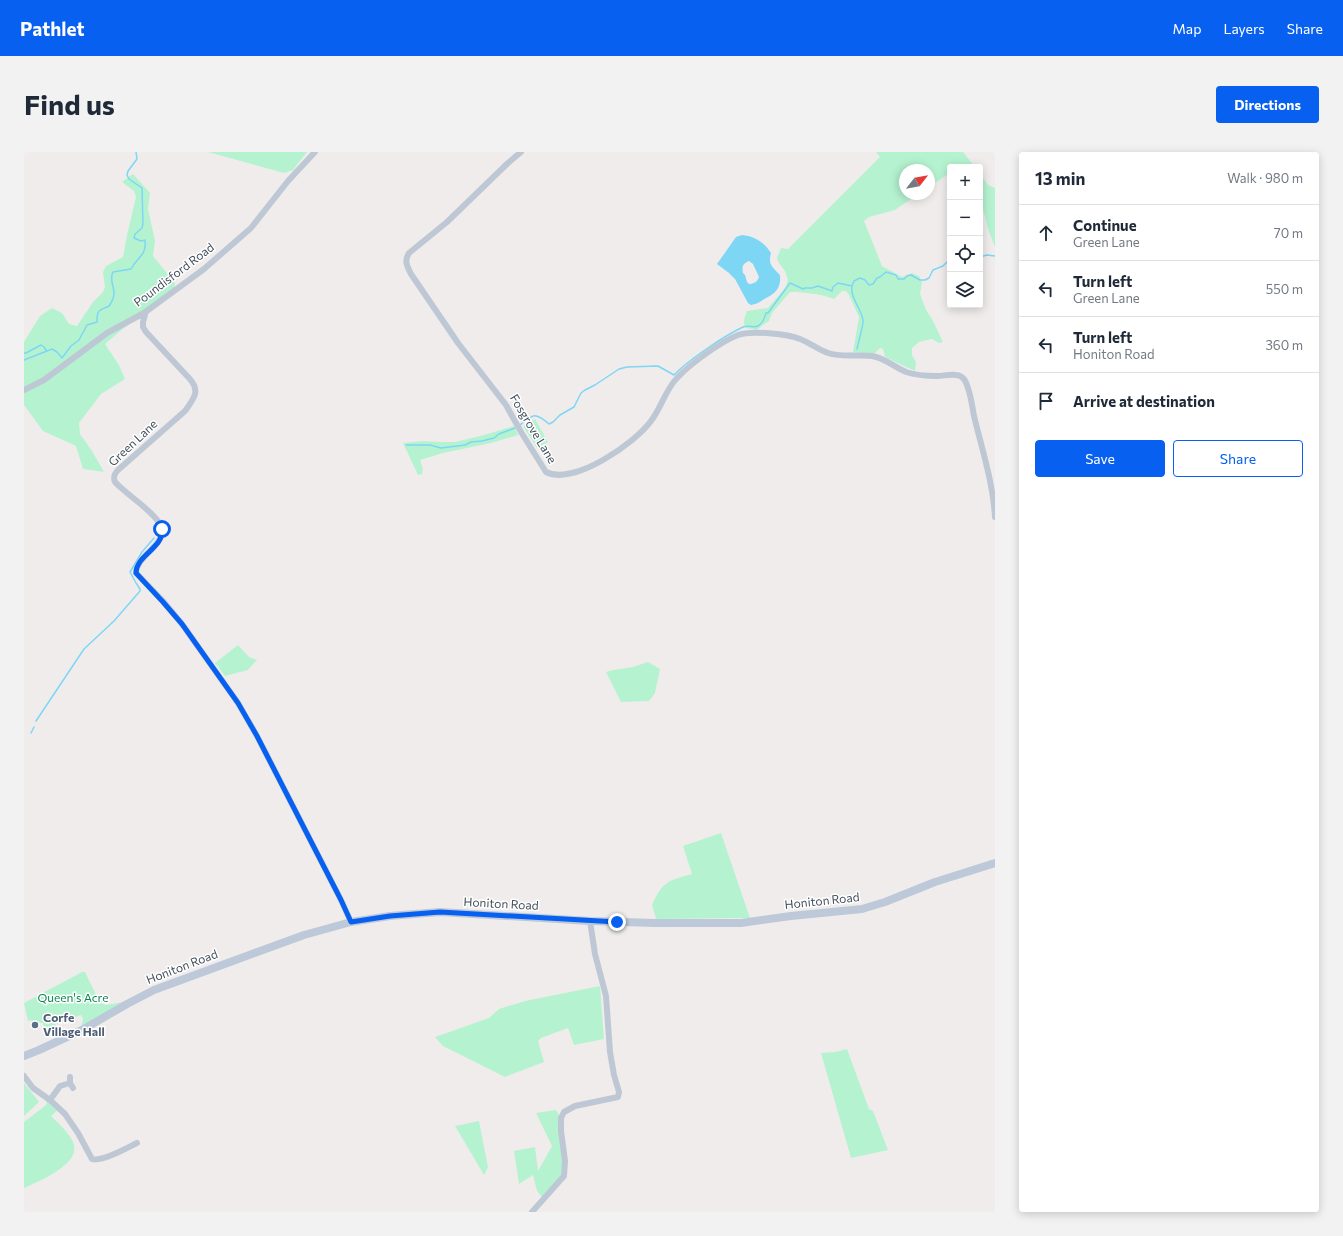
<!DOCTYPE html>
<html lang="en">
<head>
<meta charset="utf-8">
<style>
	:root { --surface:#fff; --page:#f2f2f3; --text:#1f2937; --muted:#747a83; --line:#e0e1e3; --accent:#0760f0 }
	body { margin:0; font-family:Commissioner,sans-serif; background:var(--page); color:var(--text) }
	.controls { position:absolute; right:12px; top:12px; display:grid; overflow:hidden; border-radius:4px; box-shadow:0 2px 10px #0003 }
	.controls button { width:36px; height:36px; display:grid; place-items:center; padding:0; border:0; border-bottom:1px solid var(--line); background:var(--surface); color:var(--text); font:20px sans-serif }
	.compass { position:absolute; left:875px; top:12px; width:36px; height:36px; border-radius:50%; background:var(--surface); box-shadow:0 2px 10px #0003; rotate:59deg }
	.stop { position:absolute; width:12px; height:12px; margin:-9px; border:3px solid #0760f0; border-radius:50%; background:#fff }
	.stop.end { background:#0760f0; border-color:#fff; box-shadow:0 1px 4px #0008 }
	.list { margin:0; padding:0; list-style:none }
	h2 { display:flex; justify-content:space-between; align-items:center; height:52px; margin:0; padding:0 16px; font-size:17px }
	h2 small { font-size:13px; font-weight:400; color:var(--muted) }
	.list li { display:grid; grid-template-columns:26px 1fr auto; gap:12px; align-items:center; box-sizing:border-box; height:56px; padding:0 16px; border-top:1px solid var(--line) }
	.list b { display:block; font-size:15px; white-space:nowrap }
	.list p { margin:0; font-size:13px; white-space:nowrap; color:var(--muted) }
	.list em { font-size:13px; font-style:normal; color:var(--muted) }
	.actions { display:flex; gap:8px; padding:12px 16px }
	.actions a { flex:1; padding:9px 0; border:1px solid var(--accent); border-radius:4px; text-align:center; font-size:14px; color:var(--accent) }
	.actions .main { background:var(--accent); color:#fff }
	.icon { flex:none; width:22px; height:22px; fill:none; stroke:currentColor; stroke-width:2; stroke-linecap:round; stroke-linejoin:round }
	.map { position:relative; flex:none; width:971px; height:1060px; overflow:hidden; border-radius:4px }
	header { display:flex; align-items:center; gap:24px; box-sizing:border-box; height:56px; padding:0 20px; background:var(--accent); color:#fff }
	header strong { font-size:19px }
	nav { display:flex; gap:22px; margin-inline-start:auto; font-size:14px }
	.intro { display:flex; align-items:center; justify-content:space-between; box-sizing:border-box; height:96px; padding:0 24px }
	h1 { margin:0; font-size:28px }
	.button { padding:10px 18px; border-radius:4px; background:var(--accent); color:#fff; font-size:14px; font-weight:700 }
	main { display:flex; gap:24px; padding:0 24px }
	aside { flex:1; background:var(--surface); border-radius:4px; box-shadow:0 2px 10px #0003 }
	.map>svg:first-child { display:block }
	.green { fill:#b5f3d0 }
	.water { fill:#7ed6f5; fill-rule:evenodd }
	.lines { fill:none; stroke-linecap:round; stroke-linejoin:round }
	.stream { stroke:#7ed6f5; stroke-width:1.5 }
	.street { stroke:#bec8d4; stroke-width:6 }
	.secondary { stroke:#bdc9d8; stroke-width:8 }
	.route { stroke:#0760f0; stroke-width:5 }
	.service-dot { fill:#5c6f8a; stroke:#fff; stroke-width:1.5 }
	.labels { text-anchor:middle; stroke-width:3; stroke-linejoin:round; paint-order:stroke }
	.street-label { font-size:12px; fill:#434f5c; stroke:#fff }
	.park-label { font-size:12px; fill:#0d844f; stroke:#fff }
	.service-label { font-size:12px; font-weight:bold; fill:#4e5e75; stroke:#fff; text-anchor:start }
</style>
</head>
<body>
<header>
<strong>Pathlet</strong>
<nav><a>Map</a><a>Layers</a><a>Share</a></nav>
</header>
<div class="intro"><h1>Find us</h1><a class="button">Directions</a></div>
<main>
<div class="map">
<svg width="971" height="1060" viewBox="0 0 971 1060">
	<rect width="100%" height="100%" fill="#f0ecec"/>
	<path class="green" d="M184,0H283L269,18L260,21Z
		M852,0H939L951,15H926V24L923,23L905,35V18H881V42H894L871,58L845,65L840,69L858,114L878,125L888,121L895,124L898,130L896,142L902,158L908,167L919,190L915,191L908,187L895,190L888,196V203L892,210L891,219L861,205L859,197L856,196L850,202L829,200L835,165L825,143L822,139H818L810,147C797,142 780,140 766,140L748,161L745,169L739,173L733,178L722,176C718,170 721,165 723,159L744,156L761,136L764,128L761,119L755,111L753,106L757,96L764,97L856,5Z
		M109,22L126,41L124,57L131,89L129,104L151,131L150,136L120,159L81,192L95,213L101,227L77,242L55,271L56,282L68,299L80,320L59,317L52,294L19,279L0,253V190L16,164L28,156L38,161L45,172L53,174L69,150L79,140L81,135L79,120L82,114L99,105L103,83L112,45L110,39L98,30Z
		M956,22L964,33L971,36V95L964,77L956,45Z
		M511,267L524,290L513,296L499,274Z
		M490,274L494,283L467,291L419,301L396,308L399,317L398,322L394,323L379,291L400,289L416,290H431L460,283Z
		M214,493L225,505L233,508L224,518L201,524L191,511Z
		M624,510L636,517L631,541L625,549L597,550L582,520L589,518L609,515Z
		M697,681L726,766L632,767L628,753C639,729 643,729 668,722L659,694Z
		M58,820H61L76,851L82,853L99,850L57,875L59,867L57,863L25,875H18L20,874L19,871H16V870L9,873L7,868L4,869L0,851Z
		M576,834L580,887L550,893L544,876L517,886L514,889L520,910L481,925L419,894L411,885L465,866L475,857L501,849Z
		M823,897L845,957L849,959L864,998L827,1006L797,901L811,900Z
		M0,931L15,950L0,964Z
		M20,947L34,958L27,964C34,971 48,983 50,993C55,1013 15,1029 0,1036V970L22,953L23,951Z
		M532,958L535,963L539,1023L518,1045L513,1039L509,1023L495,1032L490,999L511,995L514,1019L528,994L512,961Z
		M455,969L464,1015L460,1023L431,974Z"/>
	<path class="water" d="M718,83C730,84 740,90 747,101C744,113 748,114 756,123C757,135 753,141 742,146C737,149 734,152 727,153L724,151L711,127L705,121L693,112L712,85ZM725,109L729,112L735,125C733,130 730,132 725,132L723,130L721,123L719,121C718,115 718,112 725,109Z"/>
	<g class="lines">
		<path class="stream" d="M956,105L963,103L971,104
			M828,134C826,146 837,156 839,168C840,172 834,191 833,197
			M0,201H2L17,193L20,195L22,198
			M0,208L28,197L33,200L38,206L47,194L55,188L63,173L73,170C73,157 75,159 85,154C88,150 90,146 90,141C90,134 85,127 89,120L107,117C113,105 123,104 121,88L117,89L110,86L111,82L118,76L119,72L118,36L105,27L103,23L104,19L113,7L112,0
			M496,273C509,262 511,260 525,272L529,270L536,263L550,255L557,241L561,238L571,233L595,217L603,215L634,214L650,223C664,208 700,184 719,175C724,173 730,176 734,174C738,172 741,165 742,161H744L766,131L779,137L781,136H788L794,134L808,139L809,135L814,131L828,134L830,129L836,126L841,128L845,133L849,132L853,126L856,125L862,120L872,123L874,127H880L883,124L887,123L896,128H901L905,126L909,118L919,114L924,109H926
			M382,293H406L417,296L441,293L447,290L458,289L470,286L475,282L491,276
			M12,569L60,497L90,469L116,439V437L112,431L106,420L118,400L130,386
			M7,581L10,575"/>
		<path class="street" d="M497,0L484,11L423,70L385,101C380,109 383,114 387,122L434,191L482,253L497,280L522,320C550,334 611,291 627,269C637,256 642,237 653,226C666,212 696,190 714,183C727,178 764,182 776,187C786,191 795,198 804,201C819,206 834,202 848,204C861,206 870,215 882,220C891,223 903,224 913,224C919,224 926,222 932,223C935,223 938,225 940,227C946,236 948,253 950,264C958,297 969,331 971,365
			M120,161L121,163L119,170V175L122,180L165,226C177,239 170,246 161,259L94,318C90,322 89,325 91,330C104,344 127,357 136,372C147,391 112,403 112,421L139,449L158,472L214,551L233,584L317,748L327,770
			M0,238L20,228L83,181L120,161L180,117L227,76L264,29L291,0
			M0,924L9,936L26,948L41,962L54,981L68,1007C78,1010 103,996 113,991
			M46,925V931L49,936
			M26,948L36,934L46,931
			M508,1060L540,1024L541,1009L537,979V966L540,960L551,954L594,945L595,940L590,923L586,900L582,844L571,802L566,769"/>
		<path class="secondary" d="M0,904L15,898L58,878L103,852L130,838L280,783L327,770L366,764L416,760L566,769L632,771H717L767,764L838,757L861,750L911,730L971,711"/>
	</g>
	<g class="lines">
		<path class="route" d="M138,377C140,396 112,403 112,421L139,450L158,472L214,551L233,584L317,748L327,770L366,764L416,760L593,770"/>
	</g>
	<circle class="service-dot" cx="11" cy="873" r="4"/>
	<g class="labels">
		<g class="street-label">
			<text transform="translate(150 123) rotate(-37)" y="4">Poundisford Road</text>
			<text transform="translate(509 277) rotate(59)" y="4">Fosgrove Lane</text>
			<text transform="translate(109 291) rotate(-43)" y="4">Green Lane</text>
			<text transform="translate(798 749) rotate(-6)" y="4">Honiton Road</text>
			<text transform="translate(477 752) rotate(3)" y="4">Honiton Road</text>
			<text transform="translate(158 815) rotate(-21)" y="4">Honiton Road</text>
		</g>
		<g class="park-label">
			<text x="49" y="850">Queen's Acre</text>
		</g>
		<g class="service-label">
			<text x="19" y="870">Corfe<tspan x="19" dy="14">Village Hall</tspan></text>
		</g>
	</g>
</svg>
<div class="controls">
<button>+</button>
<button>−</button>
<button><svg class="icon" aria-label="locate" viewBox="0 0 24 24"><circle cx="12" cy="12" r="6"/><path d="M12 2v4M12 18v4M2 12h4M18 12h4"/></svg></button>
<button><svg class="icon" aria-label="layers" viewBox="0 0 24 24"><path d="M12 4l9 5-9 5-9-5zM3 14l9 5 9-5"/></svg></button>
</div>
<svg class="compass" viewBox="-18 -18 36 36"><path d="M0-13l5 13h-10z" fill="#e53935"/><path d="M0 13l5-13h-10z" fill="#747a83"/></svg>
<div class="stop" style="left:138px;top:377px"></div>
<div class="stop end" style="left:593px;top:770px"></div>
</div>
<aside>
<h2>13 min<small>Walk · 980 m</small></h2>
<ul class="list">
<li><svg class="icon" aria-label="ahead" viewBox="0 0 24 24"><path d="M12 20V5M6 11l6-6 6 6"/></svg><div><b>Continue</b><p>Green Lane</p></div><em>70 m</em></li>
<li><svg class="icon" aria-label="left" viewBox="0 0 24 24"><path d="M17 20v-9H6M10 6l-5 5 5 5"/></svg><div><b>Turn left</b><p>Green Lane</p></div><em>550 m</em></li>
<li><svg class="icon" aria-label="left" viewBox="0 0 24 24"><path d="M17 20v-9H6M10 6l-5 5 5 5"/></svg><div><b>Turn left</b><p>Honiton Road</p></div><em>360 m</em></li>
<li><svg class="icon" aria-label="arrive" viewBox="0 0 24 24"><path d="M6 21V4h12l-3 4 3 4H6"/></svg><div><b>Arrive at destination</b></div></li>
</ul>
<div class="actions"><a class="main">Save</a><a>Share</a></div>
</aside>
</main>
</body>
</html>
